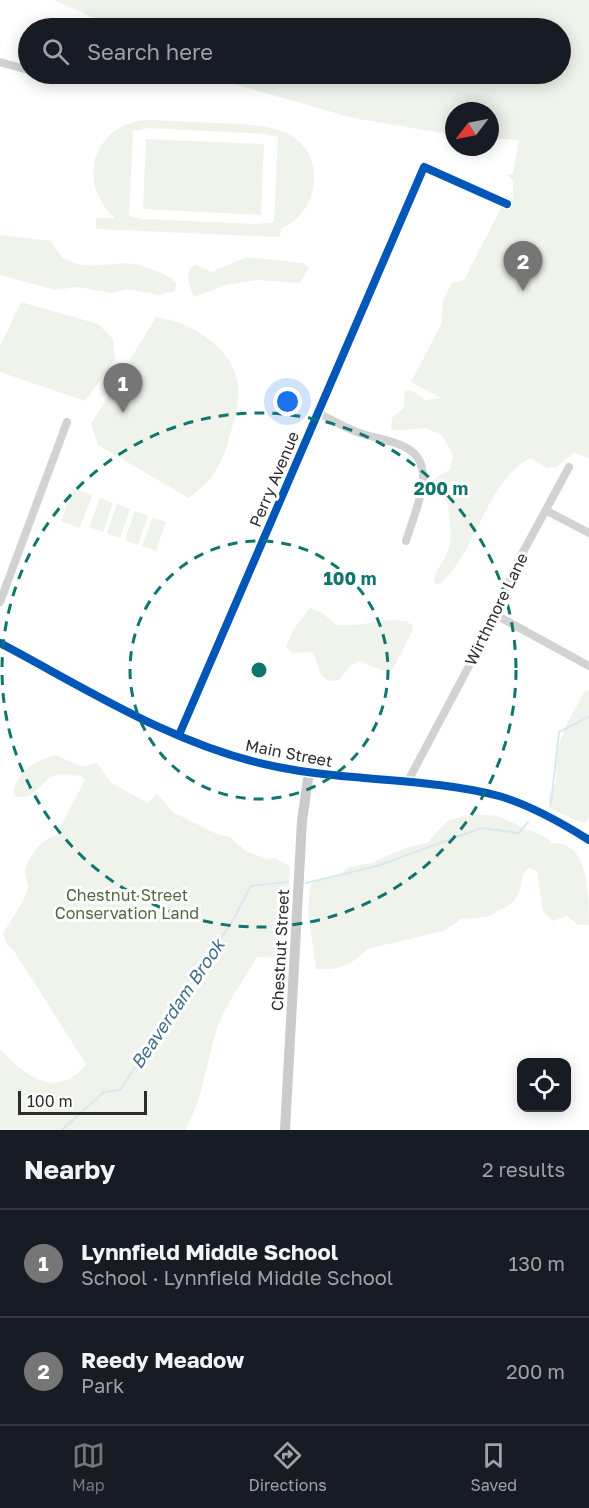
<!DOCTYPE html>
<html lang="en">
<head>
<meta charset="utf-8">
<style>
	:root { --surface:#171b24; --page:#242831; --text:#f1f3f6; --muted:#9ea1a6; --line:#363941; --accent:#767676 }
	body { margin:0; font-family:"Golos Text",sans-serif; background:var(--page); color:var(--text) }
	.controls { position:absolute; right:18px; bottom:18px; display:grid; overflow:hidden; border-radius:12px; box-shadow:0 3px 15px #0003 }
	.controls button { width:54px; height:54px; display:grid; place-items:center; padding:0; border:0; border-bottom:2px solid var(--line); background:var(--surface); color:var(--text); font:30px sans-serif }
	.compass { position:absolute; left:445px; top:102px; width:54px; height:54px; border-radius:50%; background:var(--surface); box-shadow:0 3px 15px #0003; rotate:238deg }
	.scale { position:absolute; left:18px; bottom:15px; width:129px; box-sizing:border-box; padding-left:6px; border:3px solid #2d2d2d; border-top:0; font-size:16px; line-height:21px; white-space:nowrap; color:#2d2d2d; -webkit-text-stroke:4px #fff; paint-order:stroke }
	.you { position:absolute; left:288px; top:402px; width:21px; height:21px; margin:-15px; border:4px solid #fff; border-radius:50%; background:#1a73e8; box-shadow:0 0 0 9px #1a73e833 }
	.badge { display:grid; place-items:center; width:39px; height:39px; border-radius:50%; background:var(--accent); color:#fff; font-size:20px; font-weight:700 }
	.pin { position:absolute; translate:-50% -50px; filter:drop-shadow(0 2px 3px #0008) }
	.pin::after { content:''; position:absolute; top:32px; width:21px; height:18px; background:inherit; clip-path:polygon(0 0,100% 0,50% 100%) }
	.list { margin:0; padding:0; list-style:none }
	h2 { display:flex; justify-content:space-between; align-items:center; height:78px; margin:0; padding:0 24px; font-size:26px }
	h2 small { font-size:20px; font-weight:400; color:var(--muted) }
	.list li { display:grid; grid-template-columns:39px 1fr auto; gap:18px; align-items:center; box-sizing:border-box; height:108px; padding:0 24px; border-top:2px solid var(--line) }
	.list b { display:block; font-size:22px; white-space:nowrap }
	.list p { margin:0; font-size:20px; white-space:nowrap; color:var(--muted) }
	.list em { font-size:20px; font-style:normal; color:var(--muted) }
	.icon { flex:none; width:33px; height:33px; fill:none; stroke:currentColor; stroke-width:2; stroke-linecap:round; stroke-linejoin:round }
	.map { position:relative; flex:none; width:589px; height:1130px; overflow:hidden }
	.search { position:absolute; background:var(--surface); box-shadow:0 3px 15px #0003; left:18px; right:18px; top:18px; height:66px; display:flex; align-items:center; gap:15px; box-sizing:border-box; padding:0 21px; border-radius:33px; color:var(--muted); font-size:22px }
	.sheet { height:294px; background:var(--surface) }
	nav { display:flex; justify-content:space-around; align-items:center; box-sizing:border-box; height:84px; border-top:2px solid var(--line); background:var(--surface); font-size:16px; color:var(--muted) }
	nav a { display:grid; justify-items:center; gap:3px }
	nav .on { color:var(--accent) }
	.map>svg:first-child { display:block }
	.green { fill:#f0f3eb; fill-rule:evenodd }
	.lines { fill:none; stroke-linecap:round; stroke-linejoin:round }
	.stream { stroke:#d8e7f0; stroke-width:2 }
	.street { stroke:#d2d2d2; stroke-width:8 }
	.secondary { stroke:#cbcbcb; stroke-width:10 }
	.cycleway-casing { stroke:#fff; stroke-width:11 }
	.cycleway { stroke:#0057b8; stroke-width:8 }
	.ring { fill:none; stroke:#0f766e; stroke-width:3; stroke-dasharray:10 8 }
	.labels { text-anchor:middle; stroke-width:6; stroke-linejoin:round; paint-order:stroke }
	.street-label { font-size:16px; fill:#2d2d2d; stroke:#fff }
	.park-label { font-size:16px; fill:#52673d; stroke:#fff }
	.water-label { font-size:18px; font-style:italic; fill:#3f708b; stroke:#fff }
	.centre { fill:#0f766e; stroke:#fff; stroke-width:3 }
	.ring-label { font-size:18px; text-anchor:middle; font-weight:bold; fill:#0f766e; stroke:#fff; stroke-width:6; stroke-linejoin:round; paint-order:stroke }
</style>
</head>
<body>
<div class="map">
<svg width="589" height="1130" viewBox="0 0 589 1130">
	<rect width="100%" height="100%" fill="#fff"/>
	<path class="green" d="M54,0H589V459L574,452L557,467L547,468L530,458C485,483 479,548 441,583L435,584C431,574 443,564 447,554C454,535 449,521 448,503L435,492L431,484L437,477L450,470L453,455L441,434L424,428L394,431L391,428L392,418L404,407L405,391L411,390L425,400L441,398L411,382L441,325L443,299L452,283L464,280L507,196L513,199V181L507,175L513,173L519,140L490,138V111H454V135L353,118L199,74H560V28H117Z
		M149,120C172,121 195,122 219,123C259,125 317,124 314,183C312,204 299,220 281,229L280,237L96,229V218H115C74,182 94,122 149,120ZM149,128L264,134L278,137L274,222L257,224L142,219L129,216L133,131Z
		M146,139L264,144L261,215L143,209Z
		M0,235L50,241C55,246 59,256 65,259C91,273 110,260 134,264C145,266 171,275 176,283L175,291L159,295L127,289L111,293L78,287L55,290L0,275Z
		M247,257L303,263L309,268L300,283L257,280L225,285L194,297C190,287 182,269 197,265L211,272Z
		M21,302L98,324L113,339L115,360L85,401L0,372V346Z
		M156,317C189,321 229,345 237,380C241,399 235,417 230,435C226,450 220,468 209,480C203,487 195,492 189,498L98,445L91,424Z
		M73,488L92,495L80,528L61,521Z
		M100,498L113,503L103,532L89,527Z
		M117,504L130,509L120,538L107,533Z
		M135,511L148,516L138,545L125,540Z
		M153,517L166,522L156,551L142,546Z
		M310,608L321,612L336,625H354L393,620L406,621L412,625L413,630L393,669L389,673L359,661L350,666L339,680L329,681L321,675L313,652L292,653L286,647L293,630Z
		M589,690V817L585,824L549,808V796L556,782L557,749L568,722L584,692Z
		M56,755L82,767L97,763L111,783L148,803L157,794L173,812L217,834L230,837L247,852L269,859L275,858L290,866L284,958L257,957C245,978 224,1007 217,1029C206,1063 203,1099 185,1130H0V1049C24,1076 58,1101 86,1064L14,951L8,946L3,934C8,924 27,897 28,887C28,883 25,878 25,873C26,860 42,838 56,835L85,780L81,776C74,775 63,774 56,775C41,779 32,805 14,795C12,775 39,758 56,755Z
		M476,814L497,816L548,838L551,844C589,838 589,896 589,925H578L567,916L553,921L543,911L537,871L529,868L523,874L520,890L514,901L506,907L486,917L461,919L443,931L367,949C353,965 337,971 316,969L308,913L310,887L314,880L340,875L349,867L371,863L405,848L427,843L448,820Z"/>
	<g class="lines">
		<path class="stream" d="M551,804L559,732L589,717
			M306,883L377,866L481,828L519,833L528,822
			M62,1130L104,1092L120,1090L233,920L251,886L288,882"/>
		<path class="street" d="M0,62L28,70
			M55,74L88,78
			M317,412C332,420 347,429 363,434C388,442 424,443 423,478C422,499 412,521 406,541
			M547,511L589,533
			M0,602L67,422
			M496,615L589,666
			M179,735L424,167L507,204
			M407,783L496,615L515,567L569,467"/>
		<path class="secondary" d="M0,643C87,689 175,746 273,766C347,782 425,777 499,796C530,805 562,823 589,840
			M285,1130L302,821L309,772"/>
		<g class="cycleway-casing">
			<path id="cycleway" d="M0,643C87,689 175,746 273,766C347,782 425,777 499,796C530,805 562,823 589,840
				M179,735L424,167L507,204"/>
		</g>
		<use href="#cycleway" class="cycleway"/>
	</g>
	<g class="ring">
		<circle cx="259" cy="670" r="129"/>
		<circle cx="259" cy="670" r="257"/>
	</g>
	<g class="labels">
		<g class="street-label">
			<text transform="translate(274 479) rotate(-67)" y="6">Perry Avenue</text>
			<text transform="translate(496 609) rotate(-64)" y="6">Wirthmore Lane</text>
			<text transform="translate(289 753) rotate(11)" y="6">Main Street</text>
			<text transform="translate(280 950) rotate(-87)" y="6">Chestnut Street</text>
		</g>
		<g class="park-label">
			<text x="127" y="901">Chestnut Street<tspan x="127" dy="18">Conservation Land</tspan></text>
		</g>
		<g class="water-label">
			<text transform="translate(178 1004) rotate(-56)" y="6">Beaverdam Brook</text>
		</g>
	</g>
	<circle cx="259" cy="670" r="9" class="centre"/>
	<g class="ring-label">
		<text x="441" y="495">200 m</text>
		<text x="350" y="585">100 m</text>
	</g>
</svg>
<div class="controls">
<button><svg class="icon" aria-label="locate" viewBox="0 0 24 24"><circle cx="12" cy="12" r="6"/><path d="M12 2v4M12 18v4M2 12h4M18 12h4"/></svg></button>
</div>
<svg class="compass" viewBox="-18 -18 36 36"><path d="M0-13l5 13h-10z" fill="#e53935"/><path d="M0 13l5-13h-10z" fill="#9ea1a6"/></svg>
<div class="scale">100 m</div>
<div class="you"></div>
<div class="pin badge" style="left:123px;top:413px">1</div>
<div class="pin badge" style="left:523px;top:291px">2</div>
<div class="search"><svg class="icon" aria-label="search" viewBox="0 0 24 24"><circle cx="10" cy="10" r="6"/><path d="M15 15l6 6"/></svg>Search here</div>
</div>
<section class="sheet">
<h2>Nearby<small>2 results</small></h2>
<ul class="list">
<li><span class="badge">1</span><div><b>Lynnfield Middle School</b><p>School · Lynnfield Middle School</p></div><em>130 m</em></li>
<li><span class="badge">2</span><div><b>Reedy Meadow</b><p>Park</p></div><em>200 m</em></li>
</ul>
</section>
<nav>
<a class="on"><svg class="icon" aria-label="map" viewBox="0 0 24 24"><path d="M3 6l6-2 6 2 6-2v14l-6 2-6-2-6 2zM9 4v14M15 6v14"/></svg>Map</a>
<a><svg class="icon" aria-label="directions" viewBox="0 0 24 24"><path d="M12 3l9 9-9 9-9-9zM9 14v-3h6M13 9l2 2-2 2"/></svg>Directions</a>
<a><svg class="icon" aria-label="saved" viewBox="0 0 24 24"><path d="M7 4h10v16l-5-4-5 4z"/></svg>Saved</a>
</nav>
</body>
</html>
